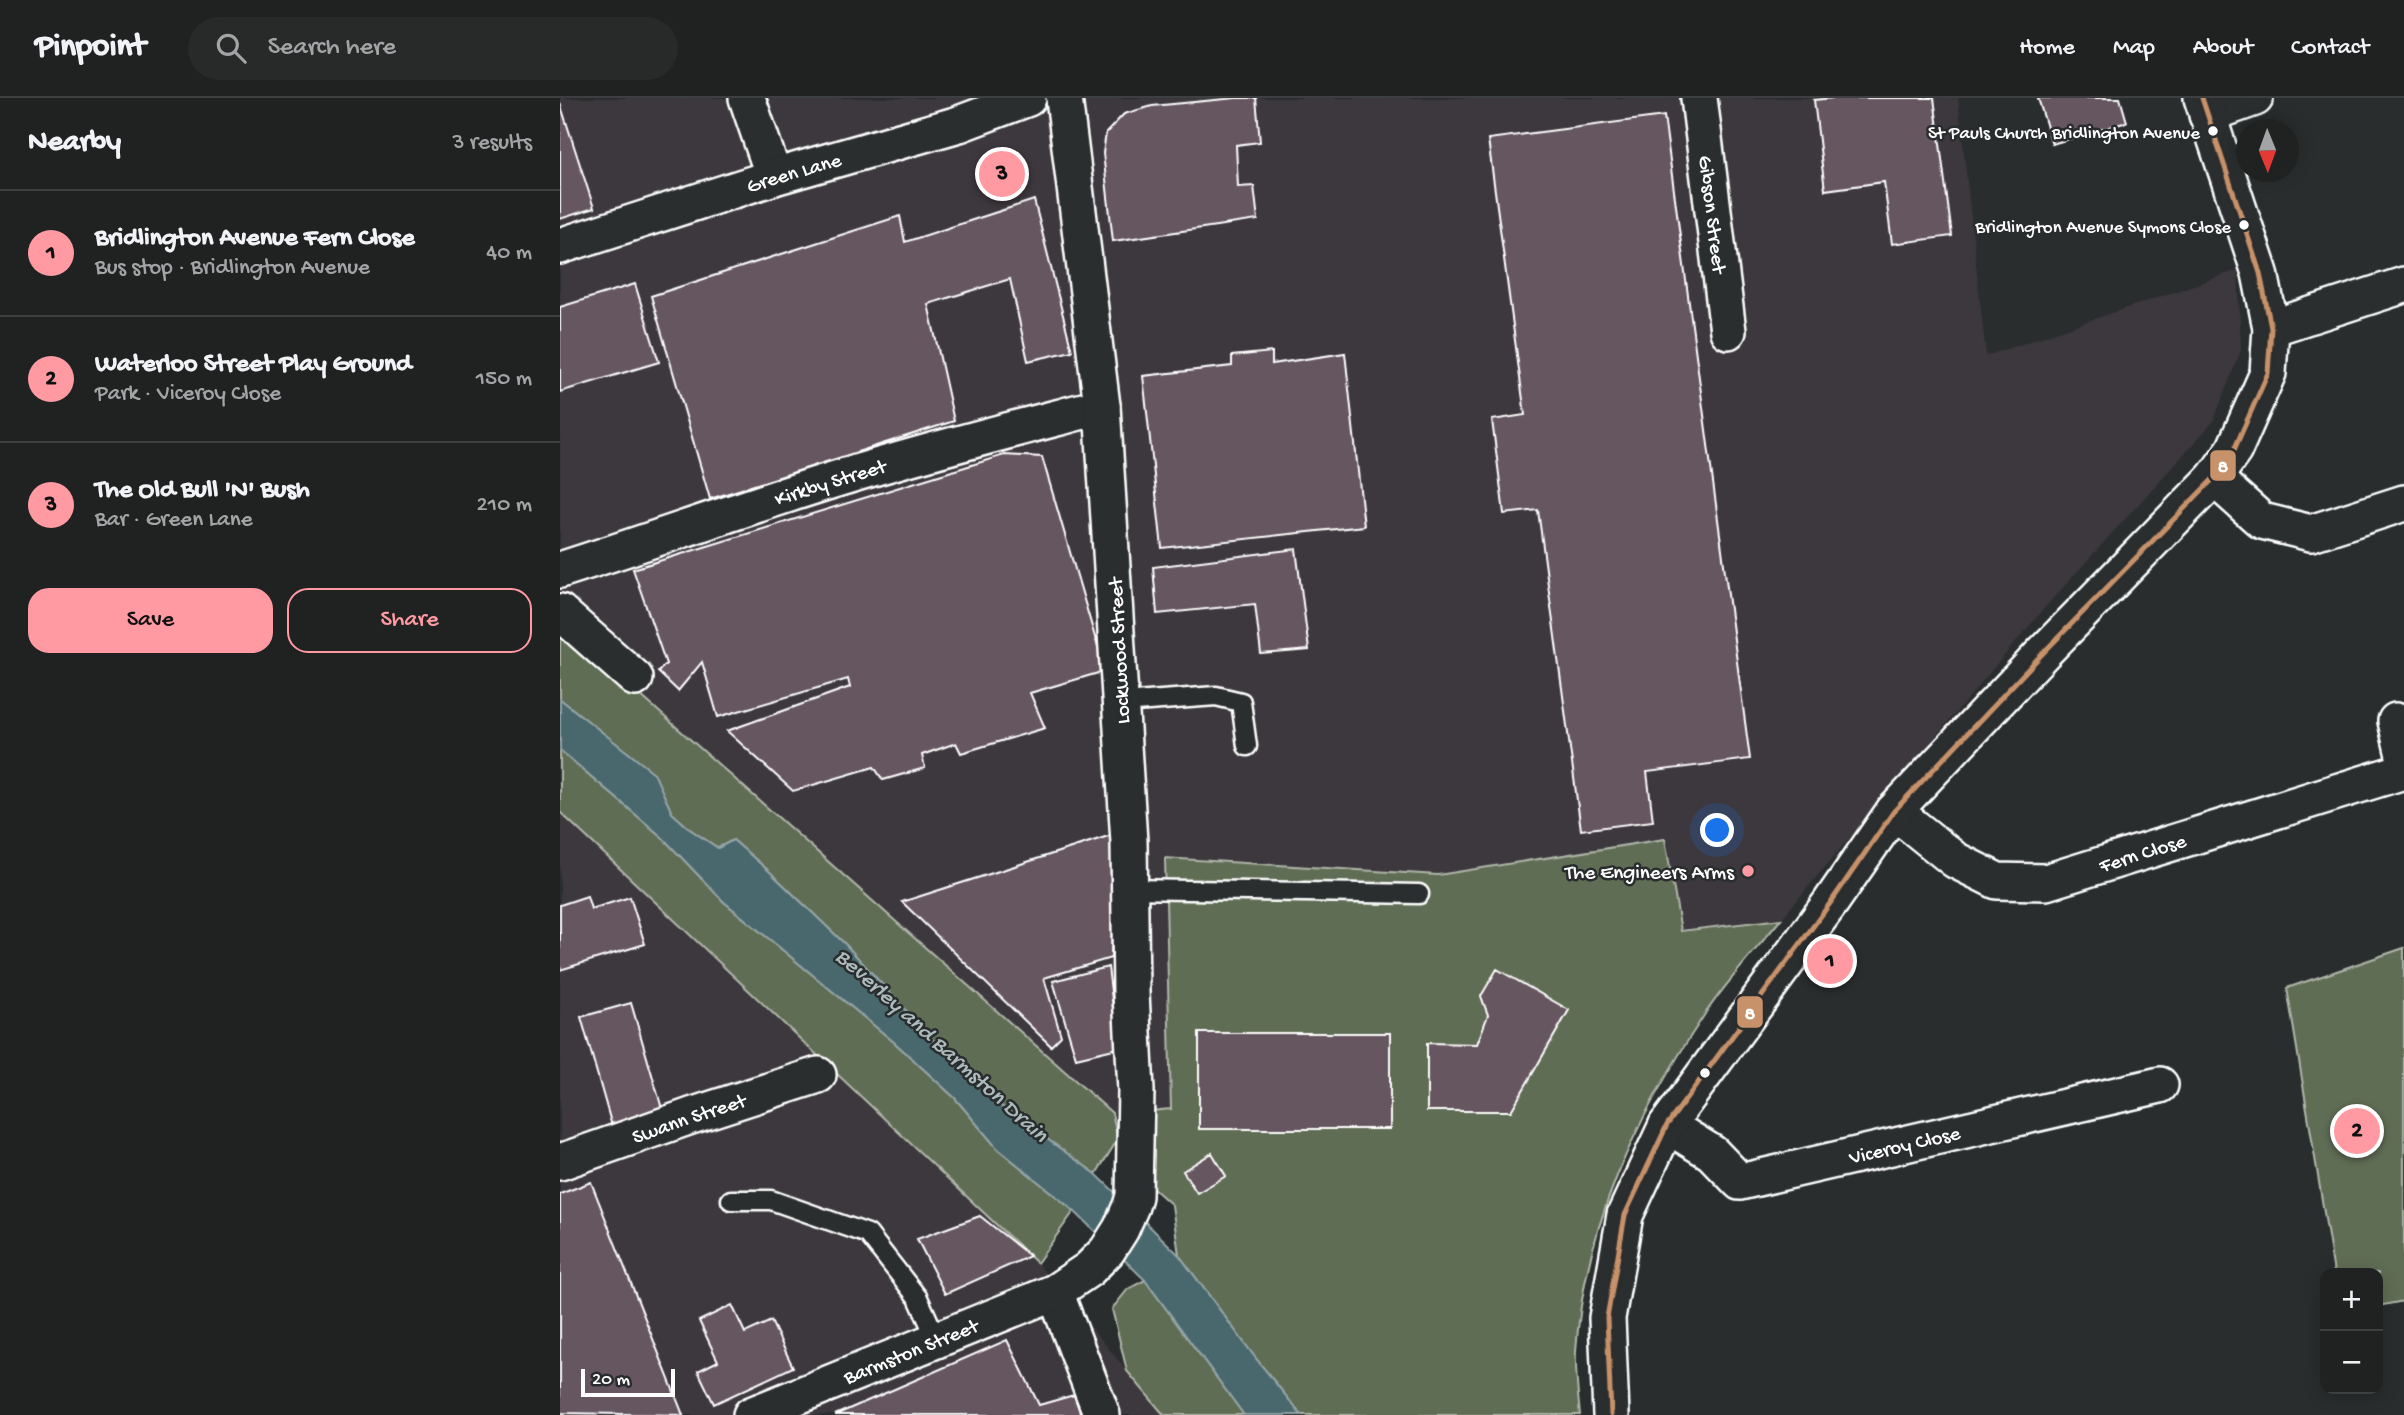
<!DOCTYPE html>
<html lang="en">
<head>
<meta charset="utf-8">
<style>
	:root { --surface:#202222; --page:#282a2a; --text:#f1f3f6; --muted:#a2a4a5; --line:#3d3f40; --accent:#ff9aa2 }
	body { margin:0; font-family:"Gochi Hand",sans-serif; background:var(--page); color:var(--text) }
	.controls { position:absolute; right:21px; bottom:21px; display:grid; overflow:hidden; border-radius:14px; box-shadow:0 4px 18px #0003 }
	.controls button { width:63px; height:63px; display:grid; place-items:center; padding:0; border:0; border-bottom:2px solid var(--line); background:var(--surface); color:var(--text); font:35px sans-serif }
	.compass { position:absolute; left:1676px; top:21px; width:63px; height:63px; border-radius:50%; background:var(--surface); box-shadow:0 4px 18px #0003; rotate:179deg }
	.scale { position:absolute; left:21px; bottom:18px; width:94px; box-sizing:border-box; padding-left:7px; border:4px solid #fff; border-top:0; font-size:19px; line-height:24px; white-space:nowrap; color:#fff; -webkit-text-stroke:5px #2a2d2e; paint-order:stroke }
	.you { position:absolute; left:1158px; top:733px; width:24px; height:24px; margin:-18px; border:5px solid #fff; border-radius:50%; background:#1a73e8; box-shadow:0 0 0 10px #1a73e833 }
	.badge { display:grid; place-items:center; width:46px; height:46px; border-radius:50%; background:var(--accent); color:#111; font-size:23px; font-weight:700 }
	.pin { position:absolute; translate:-50% -50%; border:4px solid #fff; box-shadow:0 2px 7px #0006 }
	.list { margin:0; padding:0; list-style:none }
	h2 { display:flex; justify-content:space-between; align-items:center; height:91px; margin:0; padding:0 28px; font-size:30px }
	h2 small { font-size:23px; font-weight:400; color:var(--muted) }
	.list li { display:grid; grid-template-columns:46px 1fr auto; gap:21px; align-items:center; box-sizing:border-box; height:126px; padding:0 28px; border-top:2px solid var(--line) }
	.list b { display:block; font-size:26px; white-space:nowrap }
	.list p { margin:0; font-size:23px; white-space:nowrap; color:var(--muted) }
	.list em { font-size:23px; font-style:normal; color:var(--muted) }
	.actions { display:flex; gap:14px; padding:21px 28px }
	.actions a { flex:1; padding:16px 0; border:2px solid var(--accent); border-radius:21px; text-align:center; font-size:24px; color:var(--accent) }
	.actions .main { background:var(--accent); color:#111 }
	.icon { flex:none; width:38px; height:38px; fill:none; stroke:currentColor; stroke-width:2; stroke-linecap:round; stroke-linejoin:round }
	.map { position:relative; flex:none; width:1844px; height:1317px; overflow:hidden }
	header { display:flex; align-items:center; gap:42px; box-sizing:border-box; height:98px; padding:0 35px; background:var(--surface); border-bottom:2px solid var(--line) }
	header strong { font-size:33px }
	nav { display:flex; gap:38px; margin-inline-start:auto; font-size:24px }
	.search { width:490px; height:63px; background:var(--page); display:flex; align-items:center; gap:18px; box-sizing:border-box; padding:0 24px; border-radius:38px; color:var(--muted); font-size:26px }
	main { display:flex }
	aside { flex:1; background:var(--surface) }
	.map>svg:first-child { display:block }
	.built { fill:#3c393d }
	.green { fill:#616d55; stroke:#b0b6aa; stroke-width:2 }
	.water { fill:#4a676d; stroke:#92a4a7; stroke-width:2 }
	.building { fill:#665661; stroke:#fff; stroke-width:2 }
	.lines { fill:none; stroke-linecap:round; stroke-linejoin:round }
	.lane-casing { stroke:#fff; stroke-width:23 }
	.street-casing { stroke:#fff; stroke-width:40 }
	.lane { stroke:#2a2d2e; stroke-width:18 }
	.street { stroke:#2a2d2e; stroke-width:35 }
	.bus-1-casing { stroke:#2a2d2e; stroke-width:10 }
	.bus-1 { stroke:#c7916a; stroke-width:5 }
	.bus-dot { fill:#fff; stroke:#2a2d2e; stroke-width:2.5 }
	.poi-dot { fill:#ff9aa2; stroke:#2a2d2e; stroke-width:2.5 }
	.labels { text-anchor:middle; stroke-width:5; stroke-linejoin:round; paint-order:stroke }
	.bus-label { font-size:19px; fill:#fff; stroke:#2a2d2e; text-anchor:end }
	.street-label { font-size:21px; fill:#fff; stroke:#2a2d2e }
	.poi-label { font-size:21px; fill:#fff; stroke:#2a2d2e; text-anchor:end }
	.water-label { font-size:23px; font-style:italic; fill:#aebbbd; stroke:#2a2d2e }
	.line-badge { stroke:#2a2d2e; stroke-width:2.5 }
	.badge-label { font-size:19px; text-anchor:middle; font-weight:bold; fill:#fff }
</style>
</head>
<body>
<header>
<strong>Pinpoint</strong>
<div class="search"><svg class="icon" aria-label="search" viewBox="0 0 24 24"><circle cx="10" cy="10" r="6"/><path d="M15 15l6 6"/></svg>Search here</div>
<nav><a>Home</a><a>Map</a><a>About</a><a>Contact</a></nav>
</header>
<main>
<aside>
<h2>Nearby<small>3 results</small></h2>
<ul class="list">
<li><span class="badge">1</span><div><b>Bridlington Avenue Fern Close</b><p>Bus stop · Bridlington Avenue</p></div><em>40 m</em></li>
<li><span class="badge">2</span><div><b>Waterloo Street Play Ground</b><p>Park · Viceroy Close</p></div><em>150 m</em></li>
<li><span class="badge">3</span><div><b>The Old Bull 'N' Bush</b><p>Bar · Green Lane</p></div><em>210 m</em></li>
</ul>
<div class="actions"><a class="main">Save</a><a>Share</a></div>
</aside>
<div class="map">
<svg width="1844" height="1317" viewBox="0 0 1844 1317">
	<rect width="100%" height="100%" fill="#2a2d2e"/>
	<filter id="ink" filterUnits="userSpaceOnUse"><feTurbulence type="fractalNoise" baseFrequency=".0143" numOctaves="2"/><feDisplacementMap in="SourceGraphic" scale="14" xChannelSelector="R" yChannelSelector="G"/><feConvolveMatrix kernelMatrix="1 2 1 2 8 2 1 2 1" color-interpolation-filters="sRGB"/></filter>
	<g filter="url(#ink)">
		<path class="built" d="M0,0H1398L1426,258L1678,172L1681,252L1653,324L1487,507L1221,821L1121,833L1105,741L878,777L605,760L611,1012L552,1015L0,526Z
			M0,714L477,1165L604,1317H0Z"/>
		<path class="green" d="M0,526L552,1015L558,1041L536,1076L442,1009L379,949L286,847L210,774L173,742L158,750L131,732L112,715L93,675L0,601Z
			M0,652L102,739L163,803L334,944L395,1000L437,1050L514,1113L477,1165L0,714Z
			M1105,741L1121,833L1221,821C1196,852 1167,883 1145,916C1075,1021 1025,1126 1016,1253C1015,1274 1018,1296 1020,1317H741L694,1258L619,1157L612,1107L593,1090L590,1013L611,1011L605,760L878,777Z
			M1844,850V1203L1818,1208V1175H1774L1727,890Z
			M585,1182L684,1317H604L567,1273L552,1211L568,1191Z"/>
		<path class="water" d="M0,601L94,675L112,715L131,732L158,750L173,742L210,774L286,847L379,949L442,1009L536,1076L619,1157L694,1258L741,1317H684L585,1182L514,1113L437,1050L395,1000L334,944L163,803L102,739L0,652Z"/>
		<path class="building" d="M676,0H696L700,44L676,47L678,89L694,88L698,122L553,143L543,55L546,35L564,16L592,8Z
			M1273,0H1374L1392,138L1332,146L1324,84L1265,92L1254,2Z
			M1478,0H1560L1567,24L1492,46Z
			M0,5L34,110L0,121Z
			M1104,18L1190,661L1087,674L1093,723L1021,732L978,412L944,416L932,322L965,317L928,41Z
			M474,102L512,253L468,263L450,181L368,206L394,323L150,401L91,198L340,118L345,144Z
			M75,186L99,264L0,294V209Z
			M712,254V266L785,255L804,428L602,450L583,278L672,268V258Z
			M444,357L482,359L545,573L470,595L485,630L401,655L396,645L362,657L365,670L323,682L314,669L233,693L167,633L290,589L288,581L158,619L142,564L118,593L98,574L106,566L73,471Z
			M736,451L749,552L701,556L695,506L597,516L593,469Z
			M555,736L551,860L484,880L501,938L491,948L342,804Z
			M27,798L31,811L70,799L85,846L0,872V807Z
			M548,869L558,950L516,960L493,883Z
			M937,871L1009,912L951,1013H867V945L917,946L928,917L921,898Z
			M71,905L103,1014L52,1028L21,919Z
			M639,935H830V1031H639Z
			M652,1055L666,1078L637,1095L623,1073Z
			M31,1084L123,1317L0,1315V1096Z
			M420,1118L470,1158L385,1196L357,1141Z
			M172,1207L185,1235L211,1223L233,1269L154,1306L138,1273L158,1263L139,1223Z
			M447,1242L479,1307L514,1297L521,1317H275Z"/>
		<g class="lines">
			<g class="lane-casing">
				<path id="lane" d="M561,605L656,598L681,604L687,648
					M569,791L859,796
					M171,1102H211L308,1136L358,1200L377,1242"/>
			</g>
			<g class="street-casing">
				<g id="street">
					<path d="M187,0L214,79"/>
					<path id="s1" d="M1139,0L1168,233"/>
					<path d="M1647,17L1695,0"/>
					<path id="s2" d="M0,148L214,79L399,26L468,0"/>
					<path d="M1711,230L1844,187"/>
					<path d="M1654,380L1702,423L1751,435L1844,405"/>
					<path id="s3" d="M0,472C75,448 149,422 223,398C328,363 436,336 542,308"/>
					<path d="M0,514L75,580"/>
					<path d="M1836,623L1844,657"/>
					<path id="s4" d="M1334,713L1395,762L1437,783L1486,784L1844,673"/>
					<path id="s5" d="M1107,1027L1152,1055L1180,1084L1600,987"/>
					<path id="s6" d="M0,1064L131,1018L258,977"/>
					<path d="M495,1194L542,1317"/>
					<path id="s7" d="M191,1317L495,1194L529,1171L547,1153L561,1131L571,1108L574,1098L576,993L571,895L569,744L542,308L504,0"/>
					<path d="M1051,1317L1047,1220L1065,1117L1107,1027L1271,804L1334,713L1483,555L1654,380L1674,352L1708,275L1711,230L1700,175L1642,0"/>
				</g>
			</g>
			<use href="#lane" class="lane"/>
			<use href="#street" class="street"/>
			<g class="bus-1-casing">
				<path id="bus-1" d="M1051,1317L1047,1220L1065,1117L1107,1027L1271,804L1334,713L1483,555L1654,380L1674,352L1708,275L1711,230L1700,175L1642,0"/>
			</g>
			<use href="#bus-1" class="bus-1"/>
		</g>
	</g>
	<g class="bus-dot">
		<circle cx="1653" cy="33" r="6"/>
		<circle cx="1684" cy="127" r="6"/>
		<circle cx="1145" cy="975" r="6"/>
	</g>
	<circle class="poi-dot" cx="1188" cy="773" r="7"/>
	<g class="labels">
		<g class="bus-label">
			<text x="1640" y="40">St Pauls Church Bridlington Avenue</text>
			<text x="1671" y="134">Bridlington Avenue Symons Close</text>
		</g>
		<g class="street-label">
			<text dy="7" stroke="none"><textPath href="#s2" startOffset="245">Green Lane</textPath></text>
			<text dy="7" stroke="none"><textPath href="#s1" startOffset="117">Gibson Street</textPath></text>
			<text dy="7" stroke="none"><textPath href="#s3" startOffset="284">Kirkby Street</textPath></text>
			<text transform="translate(558 553) rotate(-93)" y="7">Lockwood Street</text>
			<text dy="7" stroke="none"><textPath href="#s4" startOffset="275">Fern Close</textPath></text>
			<text dy="7" stroke="none"><textPath href="#s6" startOffset="136">Swann Street</textPath></text>
			<text dy="7" stroke="none"><textPath href="#s5" startOffset="262">Viceroy Close</textPath></text>
			<text dy="7" stroke="none"><textPath href="#s7" startOffset="172">Barmston Street</textPath></text>
		</g>
		<g class="poi-label">
			<text x="1174" y="780">The Engineers Arms</text>
		</g>
		<g class="water-label">
			<text transform="translate(383 946) rotate(42)" y="8">Beverley and Barmston Drain</text>
		</g>
	</g>
	<g class="line-badge">
		<rect x="1649" y="351" width="28" height="33" rx="7" fill="#c7916a"/>
		<rect x="1176" y="897" width="28" height="34" rx="7" fill="#c7916a"/>
	</g>
	<g class="badge-label">
		<text x="1663" y="374">8</text>
		<text x="1190" y="921">8</text>
	</g>
</svg>
<div class="controls">
<button>+</button>
<button>−</button>
</div>
<svg class="compass" viewBox="-18 -18 36 36"><path d="M0-13l5 13h-10z" fill="#e53935"/><path d="M0 13l5-13h-10z" fill="#a2a4a5"/></svg>
<div class="scale">20 m</div>
<div class="you"></div>
<div class="pin badge" style="left:1270px;top:863px">1</div>
<div class="pin badge" style="left:1797px;top:1033px">2</div>
<div class="pin badge" style="left:442px;top:76px">3</div>
</div>
</main>
</body>
</html>
